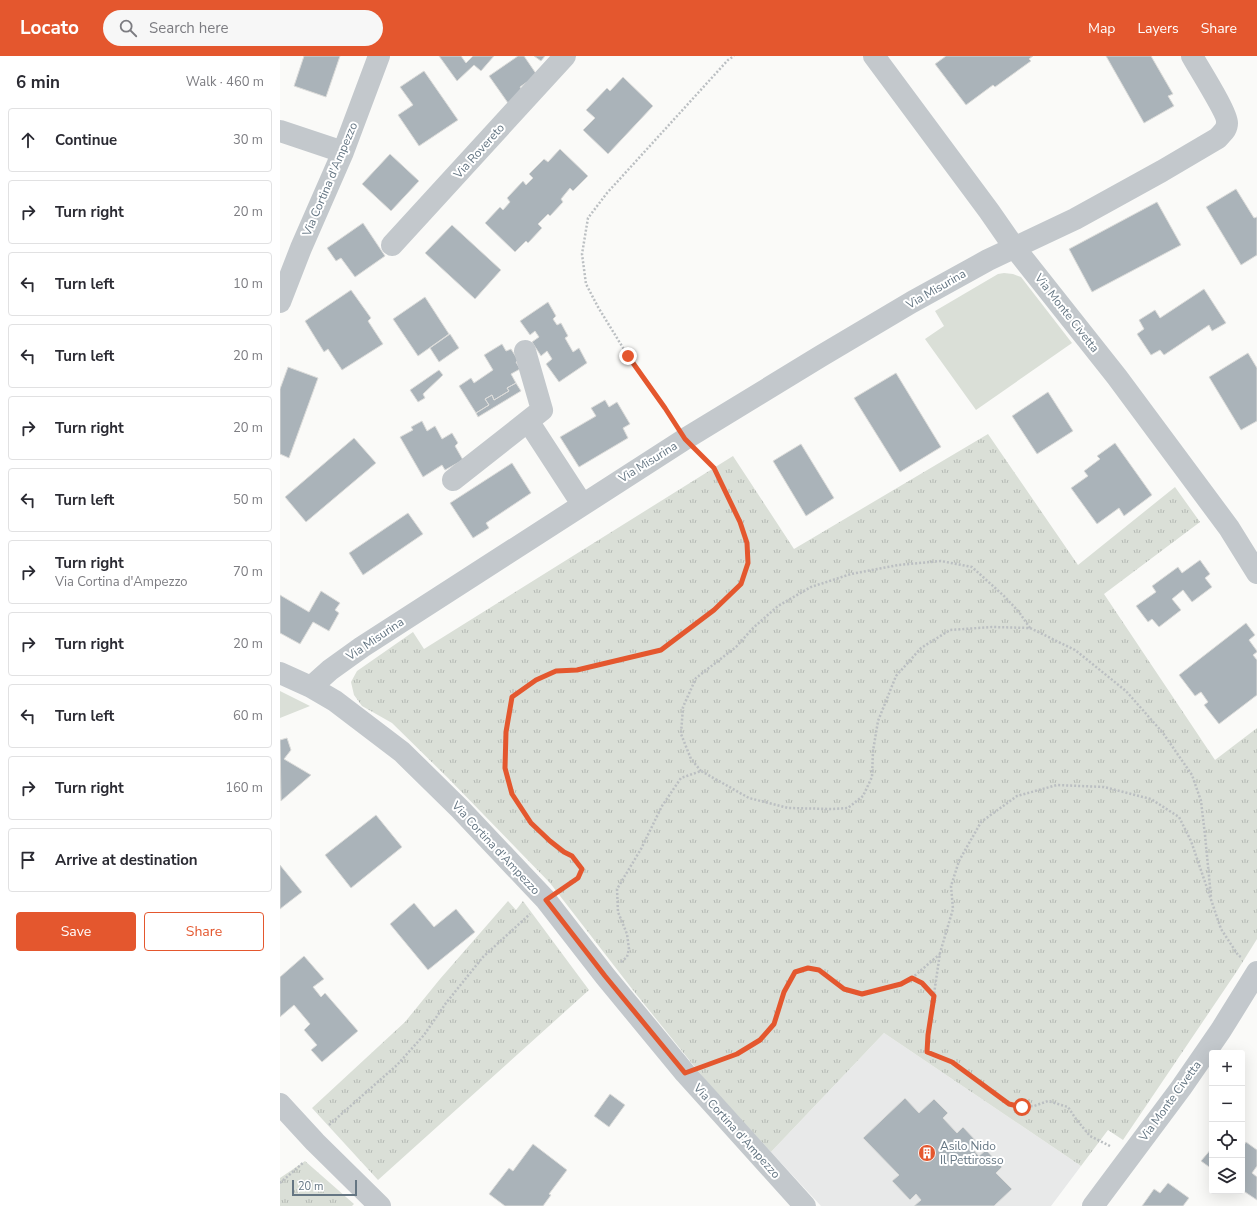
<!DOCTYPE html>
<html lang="en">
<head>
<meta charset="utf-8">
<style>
	:root { --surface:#fff; --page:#f7f7f7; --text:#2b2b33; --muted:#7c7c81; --line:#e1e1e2; --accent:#e4572e }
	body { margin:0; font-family:"Nunito Sans",sans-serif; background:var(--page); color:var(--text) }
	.controls { position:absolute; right:12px; bottom:12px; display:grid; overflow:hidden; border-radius:4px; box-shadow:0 4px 16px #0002 }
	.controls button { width:36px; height:36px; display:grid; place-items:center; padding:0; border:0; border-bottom:1px solid var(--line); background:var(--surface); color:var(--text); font:20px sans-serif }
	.scale { position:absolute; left:12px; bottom:10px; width:65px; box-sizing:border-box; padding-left:4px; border:2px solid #657683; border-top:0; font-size:11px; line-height:14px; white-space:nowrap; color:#657683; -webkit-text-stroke:3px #fff; paint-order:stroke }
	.stop { position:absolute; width:12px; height:12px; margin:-9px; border:3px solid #e4572e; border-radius:50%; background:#fff }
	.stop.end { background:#e4572e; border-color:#fff; box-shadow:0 1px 4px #0008 }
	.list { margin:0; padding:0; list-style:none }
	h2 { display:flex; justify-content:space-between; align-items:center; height:52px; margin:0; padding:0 16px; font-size:17px }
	h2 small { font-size:13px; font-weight:400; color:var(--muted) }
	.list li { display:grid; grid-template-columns:26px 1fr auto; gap:12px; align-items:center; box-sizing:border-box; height:64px; margin:0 8px 8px; padding:0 8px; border:1px solid var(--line); border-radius:4px }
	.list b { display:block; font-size:15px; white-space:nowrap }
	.list p { margin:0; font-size:13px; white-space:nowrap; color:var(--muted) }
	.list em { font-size:13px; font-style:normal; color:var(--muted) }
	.actions { display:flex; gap:8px; padding:12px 16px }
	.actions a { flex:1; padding:9px 0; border:1px solid var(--accent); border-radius:4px; text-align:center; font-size:14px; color:var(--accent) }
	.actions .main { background:var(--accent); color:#fff }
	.icon { flex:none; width:22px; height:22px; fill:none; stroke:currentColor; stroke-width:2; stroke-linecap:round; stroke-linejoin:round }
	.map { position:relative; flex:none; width:977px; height:1150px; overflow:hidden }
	header { display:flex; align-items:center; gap:24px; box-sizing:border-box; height:56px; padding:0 20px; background:var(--accent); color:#fff }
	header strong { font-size:19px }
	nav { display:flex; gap:22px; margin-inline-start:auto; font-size:14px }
	.search { width:280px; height:36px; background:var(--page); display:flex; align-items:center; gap:10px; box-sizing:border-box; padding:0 14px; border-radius:22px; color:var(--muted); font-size:15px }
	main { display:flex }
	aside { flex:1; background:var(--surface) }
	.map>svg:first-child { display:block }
	.built { fill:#e8e9e9 }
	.grass { fill:#dadfd7 }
	.park { fill:url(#park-tufts) }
	.building { fill:#aab3b9; stroke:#dcdcda }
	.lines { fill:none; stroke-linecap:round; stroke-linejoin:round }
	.path { stroke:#bbbfc2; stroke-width:2.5; stroke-dasharray:2 2; stroke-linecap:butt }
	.minor { stroke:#c3c8cc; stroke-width:22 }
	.route { stroke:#e4572e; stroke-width:5 }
	.labels { text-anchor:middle; stroke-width:4; stroke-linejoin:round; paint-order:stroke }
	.street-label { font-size:12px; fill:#657683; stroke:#fff }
	.poi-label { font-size:12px; fill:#657683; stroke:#fff; text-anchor:start }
</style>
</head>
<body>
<header>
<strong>Locato</strong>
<div class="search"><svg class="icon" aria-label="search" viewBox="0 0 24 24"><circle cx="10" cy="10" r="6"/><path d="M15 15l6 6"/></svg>Search here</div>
<nav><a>Map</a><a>Layers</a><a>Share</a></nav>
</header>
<main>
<aside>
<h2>6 min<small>Walk · 460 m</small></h2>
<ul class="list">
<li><svg class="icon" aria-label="ahead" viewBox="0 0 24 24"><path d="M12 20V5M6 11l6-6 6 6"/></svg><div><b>Continue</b></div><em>30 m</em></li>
<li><svg class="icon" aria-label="right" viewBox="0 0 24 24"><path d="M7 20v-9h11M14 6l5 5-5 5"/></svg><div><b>Turn right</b></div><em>20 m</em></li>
<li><svg class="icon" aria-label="left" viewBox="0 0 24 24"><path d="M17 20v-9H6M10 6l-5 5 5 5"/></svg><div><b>Turn left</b></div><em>10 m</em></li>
<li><svg class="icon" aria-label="left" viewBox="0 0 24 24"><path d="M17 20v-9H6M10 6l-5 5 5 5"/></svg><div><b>Turn left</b></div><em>20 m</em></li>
<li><svg class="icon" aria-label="right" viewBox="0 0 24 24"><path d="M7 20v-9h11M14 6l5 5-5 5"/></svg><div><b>Turn right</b></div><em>20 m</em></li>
<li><svg class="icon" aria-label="left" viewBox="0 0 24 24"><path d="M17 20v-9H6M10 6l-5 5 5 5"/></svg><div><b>Turn left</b></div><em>50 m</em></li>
<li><svg class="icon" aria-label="right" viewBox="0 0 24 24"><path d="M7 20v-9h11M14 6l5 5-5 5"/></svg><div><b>Turn right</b><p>Via Cortina d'Ampezzo</p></div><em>70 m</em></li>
<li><svg class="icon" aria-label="right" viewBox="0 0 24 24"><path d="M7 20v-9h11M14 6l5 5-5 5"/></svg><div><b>Turn right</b></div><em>20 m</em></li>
<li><svg class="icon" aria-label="left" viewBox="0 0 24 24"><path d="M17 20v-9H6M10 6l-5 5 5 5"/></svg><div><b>Turn left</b></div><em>60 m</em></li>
<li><svg class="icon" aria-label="right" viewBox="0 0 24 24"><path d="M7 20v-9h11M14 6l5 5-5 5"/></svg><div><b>Turn right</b></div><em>160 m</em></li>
<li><svg class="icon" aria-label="arrive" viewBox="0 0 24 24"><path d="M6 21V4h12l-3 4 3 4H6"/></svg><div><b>Arrive at destination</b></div></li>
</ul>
<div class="actions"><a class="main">Save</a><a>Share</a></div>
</aside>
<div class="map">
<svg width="977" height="1150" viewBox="0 0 977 1150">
	<defs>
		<pattern id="park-tufts" width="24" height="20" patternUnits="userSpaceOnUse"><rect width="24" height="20" fill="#dadfd7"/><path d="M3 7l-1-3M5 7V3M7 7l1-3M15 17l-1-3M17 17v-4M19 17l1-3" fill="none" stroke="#b4b9b4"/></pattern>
	</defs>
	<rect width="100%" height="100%" fill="#fafaf8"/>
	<path class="built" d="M604,977L801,1110L771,1150H541L491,1096Z"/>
	<path class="grass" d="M724,217L733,218L741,221L792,287L696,354L645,283L664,270L655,255L718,218Z
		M0,635L30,650L0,662Z"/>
	<path class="park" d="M708,378L798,509L895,431L920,466L824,538L935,704L977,672V883L957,915L843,1084L828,1074L801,1110L604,977L491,1096L431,1031L356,938L270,827L168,722L112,667L82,650L74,639L71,626L77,615L133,576L144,593L453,400L514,493Z
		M228,845L236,854L243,845L309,934L98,1124L32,1052L125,966L160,923Z
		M25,1105L74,1148L72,1150H0V1122Z"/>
	<path class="building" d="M24,0H60L46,41L14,30Z
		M159,0H181L186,7L193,0H214L201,15L194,9L177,25Z
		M238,0H244L257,19L240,31L243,36L228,47L209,20Z
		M254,0H265L261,5Z
		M666,0H753L749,3L751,5L715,31L713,29L686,49L655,8Z
		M826,0H871L893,38L888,40L894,50L864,67Z
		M144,15L178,64L139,90L118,59L133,49L120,31Z
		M343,21L373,50L328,98L303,74L315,62L306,54L327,32L330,35Z
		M280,93L308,120L293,135L290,132L281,143L283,146L270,160L268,158L258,168L262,172L248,187L246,185L235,196L205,167L220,151L223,154L230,146L227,142L243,125L246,129L253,122L249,118L264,103L268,106Z
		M110,98L139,125L111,155L82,128Z
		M956,133L974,162L977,161V199L961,209L926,151Z
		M877,146L901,189L812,236L789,193Z
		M83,167L105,200L75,221L61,202L56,205L47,192Z
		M172,169L221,214L195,243L145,197Z
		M924,233L946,267L932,275L929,269L884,299L880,294L871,299L857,278L864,273L859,264L875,254L880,262Z
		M71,234L91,262L88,265L103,288L62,314L48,293L44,296L25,265Z
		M145,241L169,278L138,300L113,263Z
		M268,246L276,260L273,263L277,269L281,267L288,280L285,282L293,296L299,292L307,307L279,326L266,308L272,303L267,295L261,300L252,286L259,281L255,275L250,279L240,265Z
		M170,278L179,292L159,306L150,292Z
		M222,288L226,295L231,293L238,304L236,306L240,313L231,318L236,327L227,332L229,335L214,344L212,339L205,343L209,349L196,357L179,330L191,322L194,327L213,314L204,299Z
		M968,297L977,312V365L961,374L929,321Z
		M8,311L38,322L9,402L0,398V333Z
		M159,314L163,319L143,338L145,342L138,346L130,334Z
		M616,317L661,391L620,416L574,342Z
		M236,327L241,335L198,361L196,357L209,349L205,343L212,339L214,344L229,335L227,332Z
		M768,336L793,375L757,398L732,360Z
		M325,344L329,351L337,346L350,368L343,372L348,382L299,411L280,381L316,360L311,352Z
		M142,365L147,375L155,370L162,383L172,377L178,387L175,390L183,404L165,414L162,409L143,421L120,381L133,374L131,371Z
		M74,382L96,407L26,466L5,441Z
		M835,387L872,439L844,460L839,452L817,468L791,432L808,420L804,415L820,403L817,400Z
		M521,388L554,442L526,460L493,405Z
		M232,407L251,437L206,467L209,472L193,482L170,447Z
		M128,457L143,478L83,519L69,497Z
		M920,504L930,518L925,522L932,531L912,546L903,534L892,543L901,554L879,571L872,563L868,566L856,550L876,536L872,530L898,511L902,517Z
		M41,535L60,547L55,554L59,557L49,575L33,566L20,588L0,577V539L29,556Z
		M966,567L975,579L969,584L977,595V596L973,599L977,604V639L939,668L924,649L928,646L921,636L915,640L899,619Z
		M7,682L11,694L4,703L31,719L1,745L0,684Z
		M96,759L122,791L71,832L45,799Z
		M0,809L22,836L0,853Z
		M134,847L154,871L176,853L195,876L148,914L110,868Z
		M24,900L44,923L33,931L41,941L45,937L78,975L42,1006L31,994L37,989L24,974L30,968L14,949L0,961V921Z
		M330,1038L345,1049L329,1071L314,1060Z
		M625,1042L639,1057L654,1043L668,1057L663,1062L677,1077L683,1071L698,1087L692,1092L699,1100L706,1094L722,1111L716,1117L732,1133L714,1150H634L641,1144L636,1138L630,1144L612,1125L619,1119L583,1082Z
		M966,1086L977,1094V1110L972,1117L977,1121V1144L962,1134V1092Z
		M253,1088L287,1114L269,1138L271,1139L263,1150H225L209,1138L229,1112L233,1115Z
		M932,1092V1113L921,1105Z
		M888,1127L909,1142L903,1150H862L874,1133L880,1137Z"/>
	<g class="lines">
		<path class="path" d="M394,365L348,300L318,251L306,228L302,198L308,162L327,137L448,4L454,0
			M421,715L411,703L401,678L403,651L416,622L456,591L473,572L498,550L531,531L571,518L618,509L661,505L692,511L724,540L739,556L750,572
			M284,832L298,822L302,813L292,800L284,796L269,785L251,767L233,738L225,712V676L232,641L256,624L276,615L297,614L381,594L434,554L461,528L468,507L467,487L460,466L434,412L421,398
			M341,906L347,901L349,893L347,878L338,856L337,833L361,793L382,750L401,722L421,715L469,742L508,752L552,753L568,752L583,740L592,721L593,695L598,665L616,620L641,592L670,574L712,571L750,572L795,594L846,635L883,677L912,719L921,745L925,779L931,841
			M632,922L642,927L654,940
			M427,1009L457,998L479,984L494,968L504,936L515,916L528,912L539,914L564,933L582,939L621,928L632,922L660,898
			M49,1069L117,1009L144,979L166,947L203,901L250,858
			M830,1090L810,1080L796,1063L788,1051L768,1045L754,1050L742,1051L729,1048L672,1006L647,995L648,979L660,897L673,853L671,830L679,805L701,766L737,740L777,729L824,731L871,743L899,761L911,785L941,873L958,899L962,902
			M0,1127L24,1106"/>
		<path class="minor" d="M594,0L709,155L734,191L837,321L949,472L977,517
			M0,75L63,96
			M112,189L285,0
			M0,246L21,192L63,96L99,0
			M245,295L262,354L248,365L302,448
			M173,424L248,365
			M0,617L31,631L55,645L122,696L180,753L266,844L325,920L405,1017L525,1150
			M31,631L50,614L82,591L405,383L541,300L632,246L708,204L795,163L882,115L938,82C942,77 947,74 947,67C948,58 918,11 912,0
			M0,1048L35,1086L100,1150
			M813,1150L901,1032L941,974L977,916"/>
	</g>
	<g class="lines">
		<path class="route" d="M348,300L385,352L405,383L434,412L460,466L467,487L468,507L461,528L434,554L381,594L297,614L276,615L256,624L232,641L226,676L225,712L232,738L251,767L270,785L284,796L292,800L302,813L298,822L266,844L325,920L405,1017L457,998L480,984L494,968L504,936L515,916L528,912L539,914L564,933L582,938L621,928L632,922L642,927L654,940L648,979L647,996L672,1006L729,1048L742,1051"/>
	</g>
	<defs>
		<g id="building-disc" transform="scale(0.9)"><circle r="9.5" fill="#e4572e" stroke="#fff"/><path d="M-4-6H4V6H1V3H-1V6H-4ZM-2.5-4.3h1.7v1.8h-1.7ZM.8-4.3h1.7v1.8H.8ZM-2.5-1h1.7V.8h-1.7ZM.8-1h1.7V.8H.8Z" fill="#fff"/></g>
	</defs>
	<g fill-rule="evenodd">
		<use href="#building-disc" x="647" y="1097"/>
	</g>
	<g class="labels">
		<g class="street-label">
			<text transform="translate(199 95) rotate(-48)" y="4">Via Rovereto</text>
			<text transform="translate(50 123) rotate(-67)" y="4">Via Cortina d'Ampezzo</text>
			<text transform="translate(656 233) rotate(-30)" y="4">Via Misurina</text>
			<text transform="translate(787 257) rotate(52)" y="4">Via Monte Civetta</text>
			<text transform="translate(368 406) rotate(-32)" y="4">Via Misurina</text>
			<text transform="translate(95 583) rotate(-34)" y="4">Via Misurina</text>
			<text transform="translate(216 792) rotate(47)" y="4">Via Cortina d'Ampezzo</text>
			<text transform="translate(890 1045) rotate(-54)" y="4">Via Monte Civetta</text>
			<text transform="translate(457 1075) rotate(48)" y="4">Via Cortina d'Ampezzo</text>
		</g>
		<g class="poi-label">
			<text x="660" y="1094">Asilo Nido<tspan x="660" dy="14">Il Pettirosso</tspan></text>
		</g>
	</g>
</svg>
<div class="controls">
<button>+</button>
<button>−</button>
<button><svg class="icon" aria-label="locate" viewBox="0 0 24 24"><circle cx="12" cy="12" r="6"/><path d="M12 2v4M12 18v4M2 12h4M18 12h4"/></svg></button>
<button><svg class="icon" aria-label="layers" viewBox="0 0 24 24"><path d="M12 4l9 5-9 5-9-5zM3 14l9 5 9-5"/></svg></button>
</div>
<div class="scale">20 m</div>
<div class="stop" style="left:742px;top:1051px"></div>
<div class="stop end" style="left:348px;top:300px"></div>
</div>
</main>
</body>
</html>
